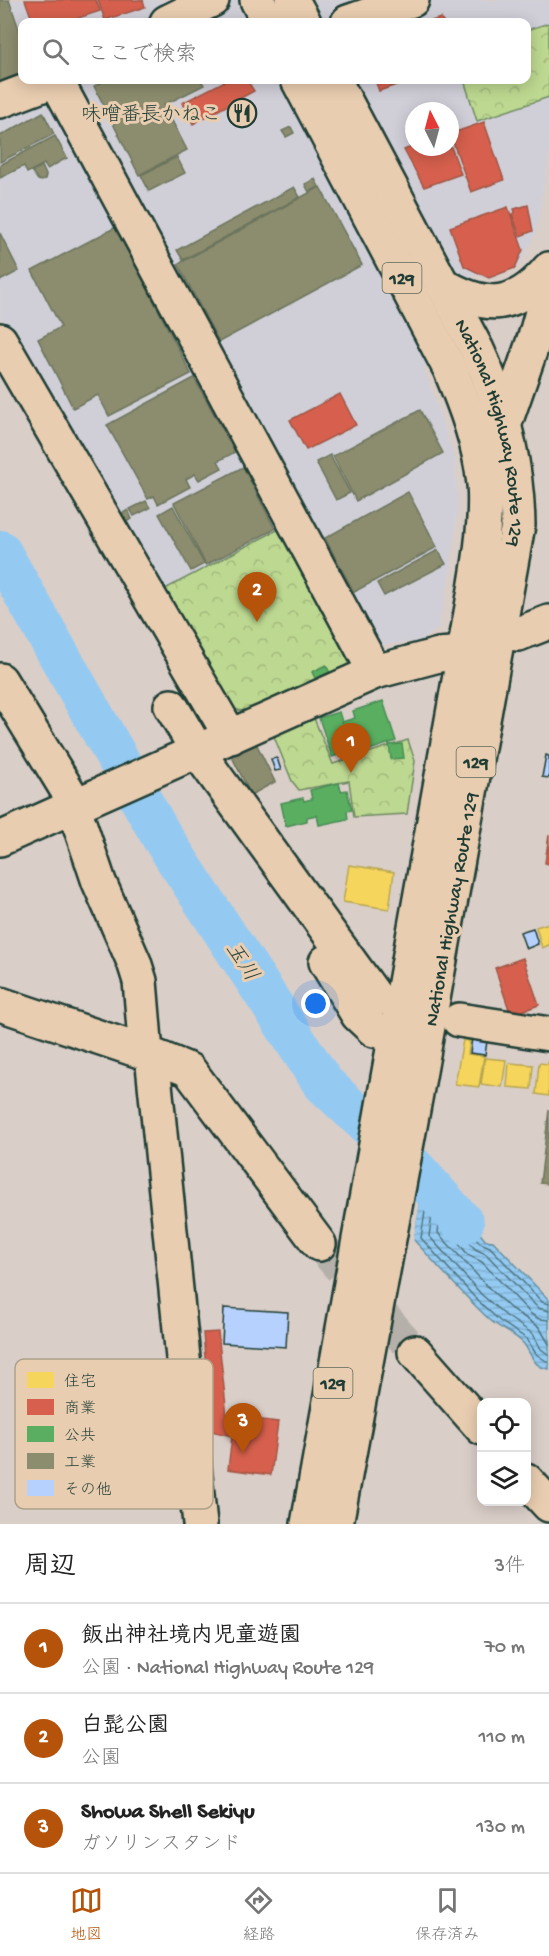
<!DOCTYPE html>
<html lang="ja">
<head>
<meta charset="utf-8">
<style>
	:root { --surface:#fff; --page:#f2f2f2; --text:#222; --muted:#767676; --line:#e0e0e0; --accent:#b45309 }
	body { margin:0; font-family:"Gochi Hand","Klee One",sans-serif; background:var(--page); color:var(--text) }
	.controls { position:absolute; right:18px; bottom:18px; display:grid; overflow:hidden; border-radius:12px; box-shadow:0 3px 15px #0003 }
	.controls button { width:54px; height:54px; display:grid; place-items:center; padding:0; border:0; border-bottom:2px solid var(--line); background:var(--surface); color:var(--text); font:30px sans-serif }
	.compass { position:absolute; left:405px; top:102px; width:54px; height:54px; border-radius:50%; background:var(--surface); box-shadow:0 3px 15px #0003; rotate:354deg }
	.you { position:absolute; left:316px; top:1004px; width:21px; height:21px; margin:-15px; border:4px solid #fff; border-radius:50%; background:#1a73e8; box-shadow:0 0 0 9px #1a73e833 }
	.badge { display:grid; place-items:center; width:39px; height:39px; border-radius:50%; background:var(--accent); color:#fff; font-size:20px; font-weight:700 }
	.pin { position:absolute; translate:-50% -50px; filter:drop-shadow(0 2px 3px #0008) }
	.pin::after { content:''; position:absolute; top:32px; width:21px; height:18px; background:inherit; clip-path:polygon(0 0,100% 0,50% 100%) }
	.list { margin:0; padding:0; list-style:none }
	h2 { display:flex; justify-content:space-between; align-items:center; height:78px; margin:0; padding:0 24px; font-size:26px }
	h2 small { font-size:20px; font-weight:400; color:var(--muted) }
	.list li { display:grid; grid-template-columns:39px 1fr auto; gap:18px; align-items:center; box-sizing:border-box; height:90px; padding:0 24px; border-top:2px solid var(--line) }
	.list b { display:block; font-size:22px; white-space:nowrap }
	.list p { margin:0; font-size:20px; white-space:nowrap; color:var(--muted) }
	.list em { font-size:20px; font-style:normal; color:var(--muted) }
	.icon { flex:none; width:33px; height:33px; fill:none; stroke:currentColor; stroke-width:2; stroke-linecap:round; stroke-linejoin:round }
	.map { position:relative; flex:none; width:549px; height:1524px; overflow:hidden }
	.search { position:absolute; background:var(--surface); box-shadow:0 3px 15px #0003; left:18px; right:18px; top:18px; height:66px; display:flex; align-items:center; gap:15px; box-sizing:border-box; padding:0 21px; border-radius:12px; color:var(--muted); font-size:22px }
	.sheet { height:348px; background:var(--surface) }
	nav { display:flex; justify-content:space-around; align-items:center; box-sizing:border-box; height:84px; border-top:2px solid var(--line); background:var(--surface); font-size:16px; color:var(--muted) }
	nav a { display:grid; justify-items:center; gap:3px }
	nav .on { color:var(--accent) }
	.map>svg:first-child { display:block }
	.built { fill:#d0cfd8; fill-rule:evenodd }
	.forest { fill:url(#forest-crowns); stroke:#6e8a62; stroke-width:1.5 }
	.water { fill:url(#water-rules); stroke:#6592a6; stroke-width:1.5 }
	.pier { fill:#dacec8 }
	.homes { fill:#f6d55c; stroke:#b6a750; stroke-width:1.5 }
	.shops { fill:#d6604d; stroke:#9f5646; stroke-width:1.5 }
	.public { fill:#5aae61; stroke:#488c54; stroke-width:1.5 }
	.industry { fill:#8c8c6e; stroke:#6b745d; stroke-width:1.5 }
	.lines { fill:none; stroke-linecap:round; stroke-linejoin:round }
	.shore { stroke:#4e7580; stroke-width:1.5 }
	.river { stroke:#94caf2; stroke-width:42 }
	.building { fill:#b7d1ff; stroke:#1f3d34; stroke-width:1.5 }
	.minor-tunnel { stroke:#b5b1aa; stroke-width:33; stroke-dasharray:33 16; stroke-linecap:butt }
	.minor-casing { stroke:#1f3d34; stroke-width:38 }
	.major-casing { stroke:#1f3d34; stroke-width:38 }
	.highway-casing { stroke:#1f3d34; stroke-width:38 }
	.minor { stroke:#e9cdb0; stroke-width:33 }
	.major { stroke:#e9cdb0; stroke-width:33 }
	.highway { stroke:#e9cdb0; stroke-width:33 }
	.labels { text-anchor:middle; stroke-width:6; stroke-linejoin:round; paint-order:stroke }
	.shield { fill:#e9cdb0; stroke:#5c6859; stroke-width:1.5 }
	.shield-label { font-size:18px; font-weight:bold; fill:#1f3d34 }
	.poi-label { font-size:20px; fill:#1f3d34; stroke:#e9cdb0; text-anchor:end }
	.street-label { font-size:20px; fill:#1f3d34; stroke:#e9cdb0 }
	.water-label { font-size:21px; font-style:italic; fill:#25443e; stroke:#e9cdb0 }
	.key { fill:#e9cdb0; stroke:#aca28b; stroke-width:1.5 }
	.key-label { font-size:16px; fill:#1f3d34 }
</style>
</head>
<body>
<div class="map">
<svg width="549" height="1524" viewBox="0 0 549 1524">
	<defs>
		<pattern id="forest-crowns" width="20" height="18" patternUnits="userSpaceOnUse" patternTransform="scale(1.5)"><rect width="20" height="18" fill="#bdd890"/><path d="M2 6a3 3 0 1 1 6 0M12 15a3 3 0 1 1 6 0" fill="none" stroke="#a2ba7d"/></pattern>
		<pattern id="water-rules" width="6" height="5" patternUnits="userSpaceOnUse" patternTransform="scale(1.5)"><rect width="6" height="5" fill="#94caf2"/><path d="M0 2.5h6" fill="none" stroke="#7faed0"/></pattern>
	</defs>
	<rect width="100%" height="100%" fill="#dacec8"/>
	<filter id="ink" filterUnits="userSpaceOnUse"><feTurbulence type="fractalNoise" baseFrequency=".0167" numOctaves="2"/><feDisplacementMap in="SourceGraphic" scale="12" xChannelSelector="R" yChannelSelector="G"/><feConvolveMatrix kernelMatrix="1 2 1 2 8 2 1 2 1" color-interpolation-filters="sRGB"/></filter>
	<g filter="url(#ink)">
		<path class="built" d="M0,0H549V23L527,30L526,22H22V80H464L478,121L549,97V156L536,233L520,265L490,279L474,274L424,368L455,459L458,504L451,569L438,629L420,641L378,645L308,513L163,590L0,317ZM414,111H450V147H414Z"/>
		<path class="forest" d="M549,23V97L477,121L464,80H526L527,30Z
			M281,528L351,654L345,672L245,712L231,708L163,590Z
			M313,716L333,764L408,740L415,761L407,814L354,817L349,781L299,790L292,781L273,734Z"/>
		<path class="water" d="M426,1164L485,1240L493,1241L549,1300V1369C533,1367 532,1355 524,1344C516,1334 500,1329 490,1320C463,1295 439,1267 413,1239Z"/>
		<path class="pier" d="M424,1161H427L413,1243L410,1239Z"/>
		<path class="homes" d="M349,865L394,872L389,909L343,902Z
			M549,923V945L542,948L536,927Z
			M463,1040L470,1041L468,1054L484,1056L479,1087L455,1084Z
			M485,1058L506,1060L502,1087L481,1084Z
			M549,1060V1096L536,1094L539,1063L548,1064Z
			M509,1063L533,1065L531,1089L507,1087Z"/>
		<path class="shops" d="M25,0H96L100,11L66,22H33Z
			M98,0H143L145,7L105,20Z
			M441,18L443,22H428Z
			M227,80H247L254,91L193,124L182,103Z
			M375,80H411L379,91Z
			M484,122L504,180L471,192L450,134Z
			M450,144L461,174L424,187L404,150L414,146L450,147Z
			M528,205L533,231L520,236L512,214L515,212L514,209Z
			M508,207L523,250L515,268L489,278L464,266L450,227Z
			M340,394L356,425L306,450L290,420Z
			M549,835V864L545,863Z
			M523,958L539,1005L511,1015L495,968Z
			M218,1332L227,1416L278,1422L271,1475L228,1469L232,1436L211,1431L203,1333Z"/>
		<path class="public" d="M326,665L330,673L316,680L312,672Z
			M383,701L396,741L366,751L364,746L332,757L319,718L339,712L342,722L355,718L353,711Z
			M402,744L404,758L391,759L389,745Z
			M339,783L341,791L347,790L352,810L347,811L348,819L319,825L317,815L307,817V821L286,826L281,803L303,798L304,801L312,799L310,790Z"/>
		<path class="industry" d="M0,0H9L22,38V73L0,81Z
			M107,80H201L204,85L164,105L187,150L139,175L94,86Z
			M43,112L54,134L0,162V136Z
			M291,127L294,133L286,137L282,131Z
			M55,136L67,158L47,169L44,164L27,173L24,166L0,178V165Z
			M177,157L185,173L149,191L141,175Z
			M42,166L46,175L45,179L42,181L38,180L32,172Z
			M315,179L319,187L309,192L305,184Z
			M294,187L300,197L183,260L177,250Z
			M320,187L362,265L219,342L178,264Z
			M116,227L191,374L109,416L98,395L73,408L38,339L61,327L32,271Z
			M0,233L19,271L0,281Z
			M194,378L235,452L218,461L222,468L199,480L195,474L186,479L190,487L158,504L154,496L148,499L107,425Z
			M420,410L443,453L356,501L333,456Z
			M330,455L350,493L336,500L316,462Z
			M243,467L275,529L206,565L174,503Z
			M408,492L437,547L354,592L325,538Z
			M146,501L150,508L134,516L130,509Z
			M173,506L204,564L191,571L159,514Z
			M128,510L132,519L125,522L121,514Z
			M438,550L446,564L384,596L377,583Z
			M256,743L275,782L251,795L231,755Z
			M549,1110V1184L540,1183Z"/>
		<g class="lines">
			<path class="shore" d="M549,1304L542,1302L490,1247L480,1243L440,1192L433,1184L429,1185L421,1238L477,1300L500,1321L527,1339L536,1354L549,1363
				M549,1311L538,1308L486,1254L475,1249L438,1203L434,1202L429,1236L482,1295L505,1315L533,1334L541,1349L549,1355
				M549,1320L539,1319L531,1314L482,1262L468,1255L444,1224H439L438,1233L489,1288L510,1308L539,1327L549,1344"/>
			<path class="river" d="M0,551L162,837L323,1083L414,1168L463,1223"/>
		</g>
		<path class="building" d="M546,755L549,756V778L542,777Z
			M277,758L281,770L275,771L271,759Z
			M533,928L538,944L526,949L520,932Z
			M472,1038L487,1041L485,1055L470,1053Z
			M224,1308L288,1312L286,1347L222,1343Z"/>
		<g class="lines">
			<path class="minor-tunnel" d="M319,1244L415,1352"/>
			<g class="minor-casing">
				<path id="minor" d="M167,22L212,0
					M348,22L412,0
					M56,80L375,672
					M0,101L55,80
					M0,340L231,737
					M500,632L518,634L549,622
					M0,680L69,793L99,882L134,962L140,981L146,1053
					M171,706L198,752L377,999
					M0,839L375,672L439,655L464,653
					M326,962L358,1015L374,1030L396,1035
					M0,1004L152,1055L200,1524
					M459,1020L549,1034
					M152,1055L189,1070L319,1244
					M415,1352L482,1428
					M526,1480L549,1505"/>
			</g>
			<g class="major-casing">
				<path id="major" d="M443,285C486,310 516,309 549,269
					M499,440L536,334L549,287"/>
			</g>
			<g class="highway-casing">
				<g id="highway">
					<path d="M257,0L268,22"/>
					<path d="M292,0L304,22"/>
					<path d="M298,80L450,369C465,405 480,444 484,484C488,533 472,603 464,653L308,1524"/>
					<path id="s1" d="M334,80L477,350C503,406 517,464 518,525L415,1099L336,1524"/>
				</g>
			</g>
			<use href="#minor" class="minor"/>
			<use href="#major" class="major"/>
			<use href="#highway" class="highway"/>
		</g>
	</g>
	<defs>
		<g id="restaurant-ring" transform="scale(1.5)"><circle r="9.5" fill="#e9cdb0" stroke="#1f3d34" stroke-width="1.5"/><path d="M-5-6h1v4h1v-4h1v4h1v-4h1v5L-1.5 .5V6h-2V.5L-5-1ZM5-6V6H3V1.5H1.5Q1.5-4 5-6Z" fill="#1f3d34"/></g>
	</defs>
	<g fill-rule="evenodd">
		<use href="#restaurant-ring" x="242" y="113"/>
	</g>
	<g class="labels">
		<g class="shield">
			<rect x="382.5" y="263" width="39" height="30" rx="4.5"/>
			<rect x="456.5" y="747" width="39" height="30" rx="4.5"/>
			<rect x="313.5" y="1368" width="39" height="30" rx="4.5"/>
		</g>
		<g class="shield-label">
			<text x="402" y="284">129</text>
			<text x="476" y="768">129</text>
			<text x="333" y="1389">129</text>
		</g>
		<g class="poi-label">
			<text x="221" y="120">味噌番長かねこ</text>
		</g>
		<g class="street-label">
			<text dy="7" stroke="none"><textPath href="#s1" startOffset="390">National Highway Route 129</textPath></text>
			<text transform="translate(450 909) rotate(-80)" y="7">National Highway Route 129</text>
		</g>
		<g class="water-label">
			<text transform="translate(243 961) rotate(57)" y="7">玉川</text>
		</g>
	</g>
	<rect x="15" y="1359" width="198" height="150" rx="9" class="key"/>
	<rect x="27" y="1372" width="27" height="16" fill="#f6d55c"/>
	<rect x="27" y="1399" width="27" height="16" fill="#d6604d"/>
	<rect x="27" y="1426" width="27" height="16" fill="#5aae61"/>
	<rect x="27" y="1453" width="27" height="16" fill="#8c8c6e"/>
	<rect x="27" y="1480" width="27" height="16" fill="#b7d1ff"/>
	<g class="key-label">
		<text x="64" y="1386">住宅</text>
		<text x="64" y="1413">商業</text>
		<text x="64" y="1440">公共</text>
		<text x="64" y="1467">工業</text>
		<text x="64" y="1494">その他</text>
	</g>
</svg>
<div class="controls">
<button><svg class="icon" aria-label="locate" viewBox="0 0 24 24"><circle cx="12" cy="12" r="6"/><path d="M12 2v4M12 18v4M2 12h4M18 12h4"/></svg></button>
<button><svg class="icon" aria-label="layers" viewBox="0 0 24 24"><path d="M12 4l9 5-9 5-9-5zM3 14l9 5 9-5"/></svg></button>
</div>
<svg class="compass" viewBox="-18 -18 36 36"><path d="M0-13l5 13h-10z" fill="#e53935"/><path d="M0 13l5-13h-10z" fill="#767676"/></svg>
<div class="you"></div>
<div class="pin badge" style="left:351px;top:773px">1</div>
<div class="pin badge" style="left:257px;top:622px">2</div>
<div class="pin badge" style="left:243px;top:1453px">3</div>
<div class="search"><svg class="icon" aria-label="search" viewBox="0 0 24 24"><circle cx="10" cy="10" r="6"/><path d="M15 15l6 6"/></svg>ここで検索</div>
</div>
<section class="sheet">
<h2>周辺<small>3件</small></h2>
<ul class="list">
<li><span class="badge">1</span><div><b>飯出神社境内児童遊園</b><p>公園 · National Highway Route 129</p></div><em>70 m</em></li>
<li><span class="badge">2</span><div><b>白髭公園</b><p>公園</p></div><em>110 m</em></li>
<li><span class="badge">3</span><div><b>Showa Shell Sekiyu</b><p>ガソリンスタンド</p></div><em>130 m</em></li>
</ul>
</section>
<nav>
<a class="on"><svg class="icon" aria-label="map" viewBox="0 0 24 24"><path d="M3 6l6-2 6 2 6-2v14l-6 2-6-2-6 2zM9 4v14M15 6v14"/></svg>地図</a>
<a><svg class="icon" aria-label="directions" viewBox="0 0 24 24"><path d="M12 3l9 9-9 9-9-9zM9 14v-3h6M13 9l2 2-2 2"/></svg>経路</a>
<a><svg class="icon" aria-label="saved" viewBox="0 0 24 24"><path d="M7 4h10v16l-5-4-5 4z"/></svg>保存済み</a>
</nav>
</body>
</html>
